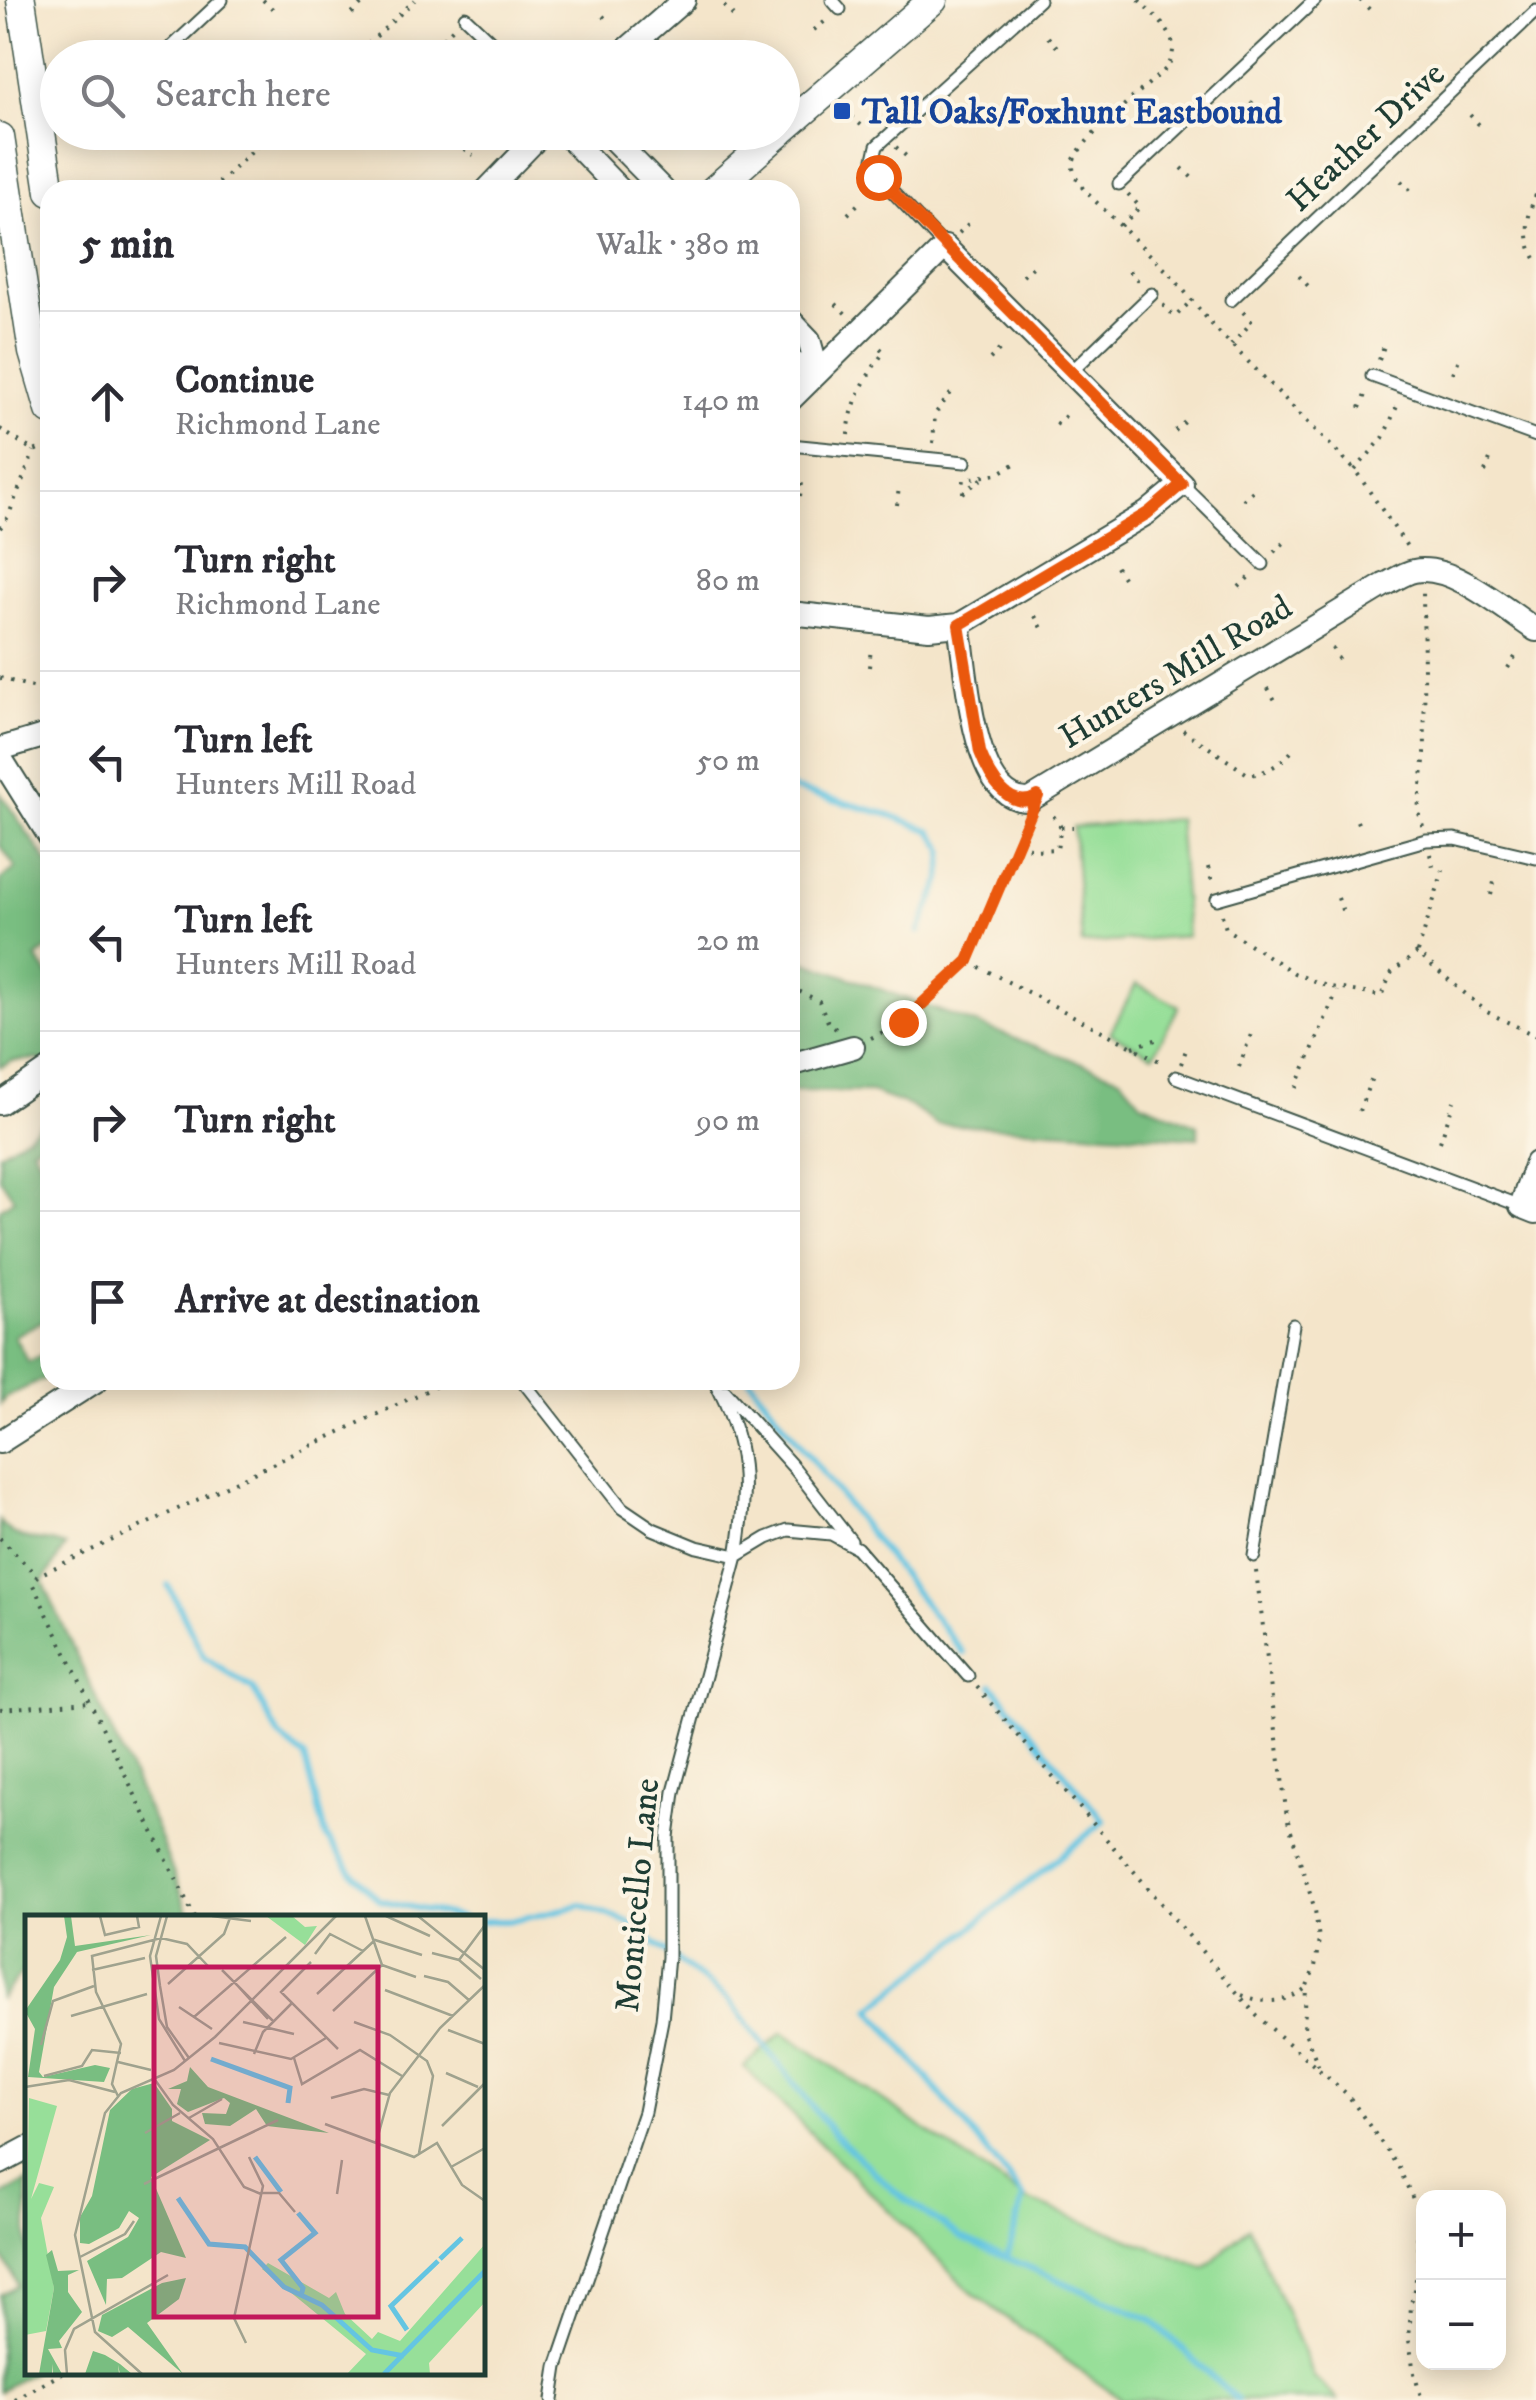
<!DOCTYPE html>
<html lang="en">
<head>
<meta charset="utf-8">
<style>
	:root { --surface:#fff; --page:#f7f7f7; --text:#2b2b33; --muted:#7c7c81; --line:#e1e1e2 }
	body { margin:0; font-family:"IM FELL DW Pica",serif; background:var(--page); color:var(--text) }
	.controls { position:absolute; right:30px; bottom:30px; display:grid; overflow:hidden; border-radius:20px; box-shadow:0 5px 25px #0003 }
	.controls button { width:90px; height:90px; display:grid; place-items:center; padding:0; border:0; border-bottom:2px solid var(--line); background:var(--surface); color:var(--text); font:50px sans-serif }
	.stop { position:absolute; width:30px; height:30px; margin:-22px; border:8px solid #ea580c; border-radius:50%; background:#fff }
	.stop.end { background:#ea580c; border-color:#fff; box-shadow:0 2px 10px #0008 }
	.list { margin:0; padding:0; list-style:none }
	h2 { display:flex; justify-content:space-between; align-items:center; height:130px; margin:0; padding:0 40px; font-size:42px }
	h2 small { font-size:32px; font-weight:400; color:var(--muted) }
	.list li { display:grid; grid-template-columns:65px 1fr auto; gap:30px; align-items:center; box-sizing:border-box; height:180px; padding:0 40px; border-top:2px solid var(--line) }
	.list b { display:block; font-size:38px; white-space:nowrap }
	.list p { margin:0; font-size:32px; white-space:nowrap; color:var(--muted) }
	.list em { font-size:32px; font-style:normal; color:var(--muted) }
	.icon { flex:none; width:55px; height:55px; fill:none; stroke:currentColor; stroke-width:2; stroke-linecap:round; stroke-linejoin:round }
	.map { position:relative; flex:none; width:1536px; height:2400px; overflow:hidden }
	.search { position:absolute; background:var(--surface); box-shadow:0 5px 25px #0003; left:40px; top:40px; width:760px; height:110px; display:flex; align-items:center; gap:25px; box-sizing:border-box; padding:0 35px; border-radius:55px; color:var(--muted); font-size:38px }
	.panel { position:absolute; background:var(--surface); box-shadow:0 5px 25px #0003; left:40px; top:180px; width:760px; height:1210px; border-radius:30px }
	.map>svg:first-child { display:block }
	.green { fill:#97df99; stroke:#5b8e66; stroke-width:2.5 }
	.forest { fill:#79be81; stroke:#4c7e5a; stroke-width:2.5 }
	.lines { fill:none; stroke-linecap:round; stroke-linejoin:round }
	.stream { stroke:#64c5e2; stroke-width:6 }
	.service-casing { stroke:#3f564a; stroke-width:15 }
	.minor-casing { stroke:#3f564a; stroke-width:26 }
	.tertiary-casing { stroke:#3f564a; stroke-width:31 }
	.path { stroke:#3f564a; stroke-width:4; stroke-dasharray:2.5 8; stroke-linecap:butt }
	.service { stroke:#fff; stroke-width:11 }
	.minor { stroke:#fff; stroke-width:22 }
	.tertiary { stroke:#fff; stroke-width:28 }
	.route { stroke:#ea580c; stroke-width:12 }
	.transit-dot { fill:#1a4fb4; stroke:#fcf5e5; stroke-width:4 }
	.labels { text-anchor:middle; stroke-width:8; stroke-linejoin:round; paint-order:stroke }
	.transit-label { font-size:35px; font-weight:bold; fill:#164399; stroke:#fcf5e5; text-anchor:start }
	.street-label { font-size:35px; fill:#1f3d34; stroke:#fcf5e5 }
	.inset-river { fill:none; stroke:#64c5e2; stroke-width:5 }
	.inset-road { fill:none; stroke:#9fa28e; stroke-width:2.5 }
	.view { fill:#c2185b; fill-opacity:0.15; stroke:#c2185b; stroke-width:5 }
	.inset-edge { fill:none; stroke:#1f3d34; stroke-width:5 }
</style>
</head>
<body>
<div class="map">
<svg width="1536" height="2400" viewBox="0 0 1536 2400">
	<rect width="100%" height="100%" fill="#fcf5e5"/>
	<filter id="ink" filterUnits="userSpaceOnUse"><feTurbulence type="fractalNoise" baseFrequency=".01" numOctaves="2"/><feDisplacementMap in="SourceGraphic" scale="20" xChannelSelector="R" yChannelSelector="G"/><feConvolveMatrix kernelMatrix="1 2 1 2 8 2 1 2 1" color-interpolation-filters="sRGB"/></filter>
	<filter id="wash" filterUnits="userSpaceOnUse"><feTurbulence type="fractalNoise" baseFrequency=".0048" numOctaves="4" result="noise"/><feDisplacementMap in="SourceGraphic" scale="40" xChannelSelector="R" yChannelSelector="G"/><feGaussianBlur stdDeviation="2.25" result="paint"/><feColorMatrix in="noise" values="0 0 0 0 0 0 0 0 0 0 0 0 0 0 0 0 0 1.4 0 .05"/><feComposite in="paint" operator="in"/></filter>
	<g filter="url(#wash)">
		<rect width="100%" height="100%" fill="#f4e5ca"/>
		<path class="green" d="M1178,819L1187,936L1082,944L1073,827Z
			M1136,984L1179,1006L1153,1055L1110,1033Z
			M783,2032L1027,2200L1205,2268L1249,2227L1314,2377L1338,2400H1122L971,2292L744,2067Z"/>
		<path class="forest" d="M0,793L50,866V947L36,958L50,977V1074L39,1059L12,1061L0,1067V880L16,868L0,845Z
			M790,956L1120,1077L1141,1102L1198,1125V1138L936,1124L910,1106L871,1092L790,1091Z
			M50,1115V1137L32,1148L50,1178V1317L14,1336L28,1362L50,1351V1376L6,1397L0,1404V1209L14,1199L0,1178V1153L27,1136Z
			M0,1521C19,1546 38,1535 65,1546L43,1582L156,1828L190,1917L28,1918L27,1966L0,1999Z
			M27,2182L28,2372L31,2373L0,2391V2295L18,2285L4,2259L0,2261V2197Z"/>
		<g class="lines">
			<path class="stream" d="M790,788L890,815L931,831L944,850L941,880L919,932
				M750,1380L963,1653
				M168,1585L204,1657L253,1689L279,1736L305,1757L326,1837L351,1871L379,1900L462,1918
				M992,1685L1104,1821L871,2009L1024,2197L1007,2257
				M482,1921H511L582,1905L628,1922L729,2000L833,2133L895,2192L961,2238L1151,2320L1237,2400"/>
		</g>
	</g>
	<g filter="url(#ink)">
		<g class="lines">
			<g class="service-casing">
				<path id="service" d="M832,0L840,9
					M465,17L508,58
					M160,58L222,0
					M1119,184L1315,0
					M945,247L879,177L874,159L877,146L1039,0
					M1231,300L1536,11
					M1071,372L1152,294
					M1372,376L1536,436
					M790,445L965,462
					M1182,484L1263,564
					M1217,899L1426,840L1455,839L1536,858
					M1176,1077L1521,1206
					M522,1380L622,1508L653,1529L697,1547L737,1556
					M725,1391L795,1469L851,1541
					M737,1556L767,1538L788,1530L831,1534L857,1548L968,1676
					M1254,1556L1293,1325
					M552,2400L557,2367L644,2112L662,2020L668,1957V1837L674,1792L737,1556C748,1488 748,1442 714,1380"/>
			</g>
			<g class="minor-casing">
				<path id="minor" d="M617,58L684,0
					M564,132L620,190
					M606,132L663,190
					M487,190L543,132
					M790,320L809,340L818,372
					M790,362L818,372
					M790,400L945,247L1182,484L1147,513L959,625L929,628L790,613
					M959,625C967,667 971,804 1030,800L1384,585C1393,581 1404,573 1414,571C1452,563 1505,610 1536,630
					M0,749L50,734
					M0,757L50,837
					M790,1065L853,1047
					M0,1103L50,1069
					M1536,1163L1521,1206L1536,1212
					M0,1442L97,1380
					M0,2163L28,2148"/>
			</g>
			<g class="tertiary-casing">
				<path id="tertiary" d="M21,0L50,192
					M782,130L933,0
					M0,137L33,352L50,410
					M714,190L780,132"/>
			</g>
			<path class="path" d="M263,0L277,13
				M1139,0C1159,22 1185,37 1167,68C1149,84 1076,143 1073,163C1072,174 1079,183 1085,191L1171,275L1214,327L1355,470L1410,551
				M1360,0L1374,14
				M724,6L737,20
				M352,14L366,0
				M603,16L608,21
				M814,30L828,19
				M1048,37L1058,48
				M443,38L453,28
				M201,56L202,58
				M353,58L415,0
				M975,99L985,110
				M1251,102L1262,113
				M843,110L867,130
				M1470,115L1484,130
				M108,132L116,140
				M896,147L907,157
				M464,149L473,156
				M1182,168L1193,179
				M1401,181L1415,195
				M211,190L273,132
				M1536,195C1526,215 1524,241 1536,260
				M848,214L862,200
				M1121,226L1140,207L1128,194
				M959,233L970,222
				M1129,271L1142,285
				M1023,276L1036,264
				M1299,276L1310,288
				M836,304L847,315
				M1163,305L1175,317L1192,300
				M1231,345L1252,322L1242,311
				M990,359L1002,347
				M1379,360L1384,346
				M1453,373L1460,357
				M1360,408L1366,392
				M1056,425L1067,414
				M0,429L34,451L44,447
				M1175,431L1188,419
				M848,435C851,402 865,378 884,352L875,343
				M933,443L935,414L951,393
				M1355,470L1383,438L1398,404
				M1485,472L1491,457
				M972,478L997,474L1018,462
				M963,493L964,476
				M963,493L983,478
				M800,496L803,476
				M1243,500L1256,488
				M897,505L899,486
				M0,528L8,517L34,451
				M1274,552L1285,542
				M1116,567L1127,584
				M1239,587L1253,573
				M1035,616L1045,633
				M1332,648L1340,662
				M869,667L871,648
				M1508,668L1515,657
				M0,678L50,692
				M1268,688L1276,702
				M1183,730L1249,775C1263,774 1283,763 1291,752
				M1357,821L1359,826
				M1423,826L1418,810L1425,753L1423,591
				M1061,827H1073
				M1018,844L1035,850L1057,849L1061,827L1050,811
				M1430,854L1434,871
				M1208,867L1212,882
				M1491,895L1494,882
				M1338,898L1343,913
				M1222,915L1226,929L1294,973L1326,986L1381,996L1392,972L1417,953L1487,1012L1536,1036
				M1418,952L1443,870
				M970,962L1165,1064
				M790,987L819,1001L828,1022L836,1029
				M871,1038L903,1022L968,961L1027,822
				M1133,1047L1162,1038
				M1181,1064L1187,1047
				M1239,1067L1253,1029
				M1296,1088L1337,991
				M1359,1111L1374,1072
				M1440,1142L1454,1101
				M0,1538L37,1576
				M1256,1571L1287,1818L1315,1910L1319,1939L1315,1967L1306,1988L1304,2030L1320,2070
				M977,1687L1257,2016L1348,2095L1399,2168L1417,2208L1418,2269L1411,2305L1409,2340L1414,2373L1422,2400
				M0,1709L89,1702
				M195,1918L33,1585L37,1576L449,1380
				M1242,1995C1265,2004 1285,2004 1306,1988
				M15,2400L64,2372"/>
			<use href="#service" class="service"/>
			<use href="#minor" class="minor"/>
			<use href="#tertiary" class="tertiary"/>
		</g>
	</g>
	<g class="lines" filter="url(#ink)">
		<path class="route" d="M878,177L1182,484L1148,513L959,625L980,752C989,775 1009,814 1038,796L968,961L903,1022"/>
	</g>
	<rect class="transit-dot" x="832" y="101" width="20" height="20" rx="5"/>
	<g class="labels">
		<g class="transit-label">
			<text x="862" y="123">Tall Oaks/Foxhunt Eastbound</text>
		</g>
		<g class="street-label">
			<text transform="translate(1365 136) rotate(-43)" y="12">Heather Drive</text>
			<text transform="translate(1175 671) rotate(-31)" y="12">Hunters Mill Road</text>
			<text transform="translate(636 1895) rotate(-85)" y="12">Monticello Lane</text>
		</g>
	</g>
	<g transform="translate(25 1915)">
		<rect width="460" height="460" fill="#f4e5ca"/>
		<path d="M241,1H267L280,12L292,11L280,30ZM4,183L32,191L6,284L14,268L29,272L16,303L29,373L21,416L0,420ZM460,329V387L404,448L405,459H322L341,439L237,354L243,348L304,383L311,377L320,399L347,424L353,417L375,426Z" fill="#97df99"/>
		<path d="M39,1H46L50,31L126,20L52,37L29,72L14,157L18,162L70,150L85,153L79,167L3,162L10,114L0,96L35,45L42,22ZM165,152L183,172L304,218L242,211L231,194L205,211L180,209L177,198L201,199L205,188L199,183L163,197L152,189L156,174H143L162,166ZM129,168L147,194V206L185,225L126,262L161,343L136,337L97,363L82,364L81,390L62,346L103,322L114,303L104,296L94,313L64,329L55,328V302L67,281L85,195L107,174ZM27,335L33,356L54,355L43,360V377L57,397L34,426L37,433L23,434L37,459H28V449L27,459H14L29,373L21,340ZM161,363L154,384L122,408L158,459L103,412L87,422L73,416L77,400L137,368ZM68,436L80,440L95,449L107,459H95L93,450L94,459H60Z" fill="#79be81"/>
		<path class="inset-river" d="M186,144L265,173L263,188M230,242L256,277M153,283L184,329L220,332L259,372L297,390L347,435L379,441M273,298L290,318L256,345L278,373L276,381M415,344L437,323M382,415L366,391L413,346M359,459L460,356"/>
		<path class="inset-road" d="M75,1L80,20L114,12L112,1M136,1L125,41L134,104L160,146M142,1L131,41L135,71L142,112L164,143M187,1L226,6M340,1L357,50M361,1L405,21M393,1L460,55M407,38L434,45L456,64M290,39L305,19L338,36M434,45L460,10M286,47L256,77L313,134M357,50L391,62M67,55L120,43M197,55L248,106M399,61L423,67L445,86M143,69L199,19L205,3M211,69L243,104M360,75L428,101M292,79L350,25L397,40M154,92L187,114M308,96L357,50M46,101L122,79M169,102L261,22M218,107L269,119M329,107L365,120L402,146L408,161L394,238M423,115L460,129M194,128L266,144L301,123M16,130L28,86L69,71M229,139L238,117L267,88M269,143L277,169L335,135L377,161M93,147L126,155M421,158L453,172M19,161L57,151L67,135L96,138M128,162L148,190L188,224L219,272L236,279M0,172L44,165L90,177M93,181L87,169L96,129L71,77L67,41L136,23L162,29L183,51M306,183L339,174L364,180M164,203L197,184M300,209L389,242L412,228L437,270L460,286M417,211L460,168M120,218L155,198M351,228L365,178L415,113L460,70M426,252L460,233M119,269L253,205M237,278H254L270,297M312,279L317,245M55,342L100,319L109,306M221,428L209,403L238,271L224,242M42,459L40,435L49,414L143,360M117,459L70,417L50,320L80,198L96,178L149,155L190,122L311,1"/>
		<path class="view" d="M129,52H353V402H129Z"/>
		<rect width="460" height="460" class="inset-edge"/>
	</g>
</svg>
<div class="controls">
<button>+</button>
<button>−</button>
</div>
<div class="stop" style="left:878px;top:177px"></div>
<div class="stop end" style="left:903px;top:1022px"></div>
<div class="search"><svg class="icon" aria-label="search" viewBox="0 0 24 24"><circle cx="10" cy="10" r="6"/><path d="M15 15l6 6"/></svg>Search here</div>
<section class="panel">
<h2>5 min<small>Walk · 380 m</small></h2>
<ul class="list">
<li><svg class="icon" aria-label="ahead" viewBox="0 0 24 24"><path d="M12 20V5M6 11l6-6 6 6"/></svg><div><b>Continue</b><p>Richmond Lane</p></div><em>140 m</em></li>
<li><svg class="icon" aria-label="right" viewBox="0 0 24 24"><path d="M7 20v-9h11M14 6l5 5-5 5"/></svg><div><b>Turn right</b><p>Richmond Lane</p></div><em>80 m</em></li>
<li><svg class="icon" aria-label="left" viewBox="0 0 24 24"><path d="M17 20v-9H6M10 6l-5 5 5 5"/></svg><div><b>Turn left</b><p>Hunters Mill Road</p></div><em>50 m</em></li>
<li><svg class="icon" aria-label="left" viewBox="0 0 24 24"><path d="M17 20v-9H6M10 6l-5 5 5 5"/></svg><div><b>Turn left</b><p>Hunters Mill Road</p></div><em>20 m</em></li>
<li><svg class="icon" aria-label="right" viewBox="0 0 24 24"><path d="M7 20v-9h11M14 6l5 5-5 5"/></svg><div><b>Turn right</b></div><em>90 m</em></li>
<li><svg class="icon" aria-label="arrive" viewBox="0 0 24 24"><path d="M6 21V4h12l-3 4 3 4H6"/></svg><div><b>Arrive at destination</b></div></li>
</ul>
</section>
</div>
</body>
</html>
